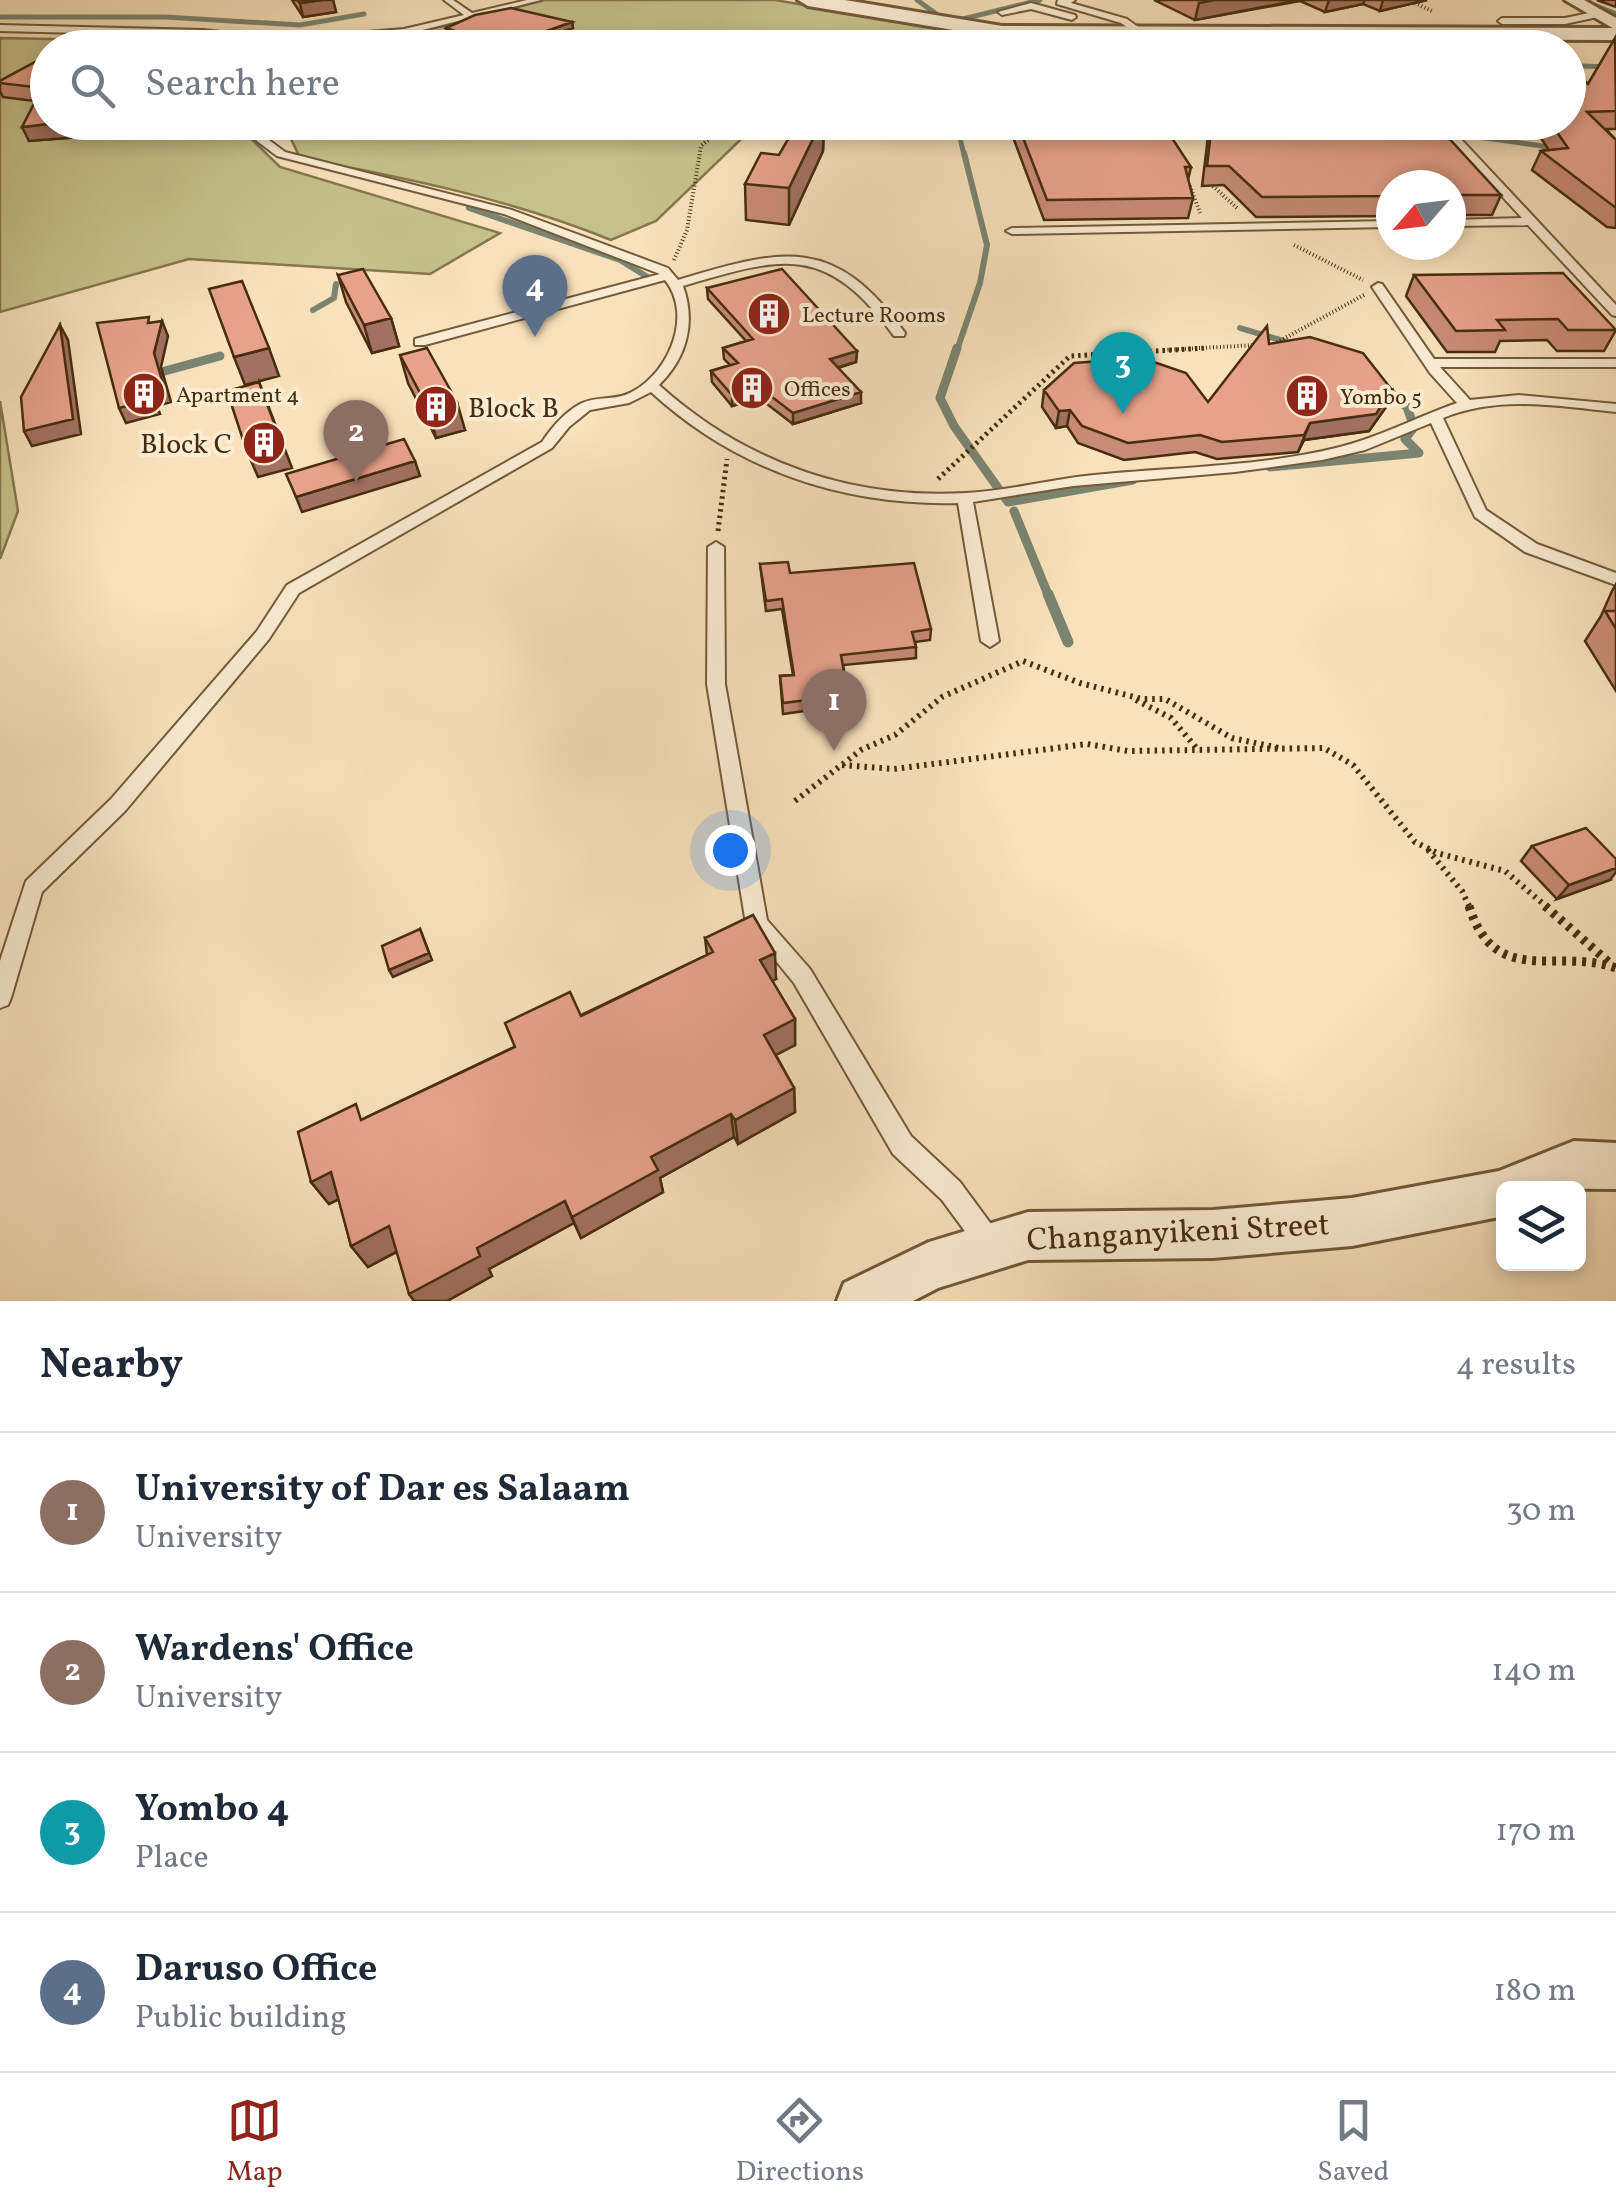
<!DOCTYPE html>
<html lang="en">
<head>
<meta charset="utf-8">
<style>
	:root { --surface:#fff; --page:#f6f6f7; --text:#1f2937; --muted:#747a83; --line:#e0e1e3; --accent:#8f2418 }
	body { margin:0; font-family:Vollkorn,serif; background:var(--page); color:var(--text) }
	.controls { position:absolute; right:30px; bottom:30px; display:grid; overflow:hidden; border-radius:15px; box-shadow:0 5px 15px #0003 }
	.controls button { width:90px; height:90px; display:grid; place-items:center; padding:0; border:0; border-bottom:2px solid var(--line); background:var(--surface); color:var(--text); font:50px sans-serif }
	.compass { position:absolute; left:1376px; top:170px; width:90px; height:90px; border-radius:50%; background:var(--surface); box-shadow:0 5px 15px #0003; rotate:242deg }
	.you { position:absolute; left:730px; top:850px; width:35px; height:35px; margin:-25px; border:8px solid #fff; border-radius:50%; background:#1a73e8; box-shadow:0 0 0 15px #1a73e833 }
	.badge { display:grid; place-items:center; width:65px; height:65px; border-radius:50%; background:var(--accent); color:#fff; font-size:32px; font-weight:700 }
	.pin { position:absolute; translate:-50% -82px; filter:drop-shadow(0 2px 5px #0008) }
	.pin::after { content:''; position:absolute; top:52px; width:35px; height:30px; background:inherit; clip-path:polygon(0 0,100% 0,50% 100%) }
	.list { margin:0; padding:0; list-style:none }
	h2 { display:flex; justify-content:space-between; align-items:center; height:130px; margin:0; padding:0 40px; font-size:42px }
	h2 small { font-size:32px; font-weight:400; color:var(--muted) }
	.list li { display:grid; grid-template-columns:65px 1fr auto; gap:30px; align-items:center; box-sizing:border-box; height:160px; padding:0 40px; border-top:2px solid var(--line) }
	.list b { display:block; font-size:38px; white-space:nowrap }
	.list p { margin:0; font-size:32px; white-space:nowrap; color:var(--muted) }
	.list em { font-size:32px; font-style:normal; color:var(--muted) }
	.icon { flex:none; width:55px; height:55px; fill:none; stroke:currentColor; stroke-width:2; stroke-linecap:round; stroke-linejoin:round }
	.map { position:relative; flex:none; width:1616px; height:1301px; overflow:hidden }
	.search { position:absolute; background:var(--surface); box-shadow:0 5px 15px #0003; left:30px; right:30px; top:30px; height:110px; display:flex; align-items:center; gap:25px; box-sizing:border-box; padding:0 35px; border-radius:55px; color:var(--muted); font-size:38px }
	.sheet { height:770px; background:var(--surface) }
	nav { display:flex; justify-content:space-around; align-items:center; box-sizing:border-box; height:140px; border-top:2px solid var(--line); background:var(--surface); font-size:28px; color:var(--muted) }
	nav a { display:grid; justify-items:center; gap:5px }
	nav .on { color:var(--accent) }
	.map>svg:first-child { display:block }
	.green { fill:#c5c18b; stroke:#86774d; stroke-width:2.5 }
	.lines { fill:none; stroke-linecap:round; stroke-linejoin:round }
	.stream-far3 { stroke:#7a8470; stroke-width:5 }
	.stream-far2 { stroke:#7a8470; stroke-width:6 }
	.stream-far1 { stroke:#7a8470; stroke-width:9 }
	.stream { stroke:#7a8470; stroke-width:11 }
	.service-casing { stroke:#725a3a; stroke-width:4 }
	.minor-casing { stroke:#725a3a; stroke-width:6 }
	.tertiary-casing { stroke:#725a3a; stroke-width:6 }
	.path-far3 { stroke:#462d0f; stroke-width:4; stroke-dasharray:1 2.5; stroke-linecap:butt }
	.path-far2 { stroke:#462d0f; stroke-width:5; stroke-dasharray:2.5 4; stroke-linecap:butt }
	.path-far1 { stroke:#462d0f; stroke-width:6; stroke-dasharray:2.5 5; stroke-linecap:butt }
	.path { stroke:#462d0f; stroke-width:9; stroke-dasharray:4 6; stroke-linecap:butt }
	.service { fill:#faecd3; fill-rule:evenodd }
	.minor { fill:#faecd3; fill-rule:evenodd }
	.tertiary { fill:#faecd3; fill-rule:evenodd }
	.wall { fill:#c88b78; stroke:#462d0f; stroke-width:2.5 }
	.shaded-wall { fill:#a27162; stroke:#462d0f; stroke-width:2.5 }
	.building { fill:#e8a28c; stroke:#462d0f; stroke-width:2.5 }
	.labels { text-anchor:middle; stroke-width:8; stroke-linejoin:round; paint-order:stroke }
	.far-poi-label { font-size:22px; fill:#462d0f; stroke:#faecd3; text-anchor:start }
	.poi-label { font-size:28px; fill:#462d0f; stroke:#faecd3; text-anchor:start }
	.near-street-label { font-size:32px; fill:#462d0f; stroke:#faecd3 }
</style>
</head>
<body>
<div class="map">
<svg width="1616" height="1301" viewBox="0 0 1616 1301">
	<rect width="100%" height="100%" fill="#f8e1bb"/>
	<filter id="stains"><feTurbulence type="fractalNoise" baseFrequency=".002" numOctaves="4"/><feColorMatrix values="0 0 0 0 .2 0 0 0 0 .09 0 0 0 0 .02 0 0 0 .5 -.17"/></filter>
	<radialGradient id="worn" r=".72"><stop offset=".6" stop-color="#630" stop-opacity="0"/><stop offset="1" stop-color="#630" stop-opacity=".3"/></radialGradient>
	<path class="green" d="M544,0H775L945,29L941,42L929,48H387L427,30Z
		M0,38L147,41L137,47L48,48V122L235,123L280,167L500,233L430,274L189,259L0,312Z
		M283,122L758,123L656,221L611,240C510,199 407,178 300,158Z
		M0,401L18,511L0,559Z"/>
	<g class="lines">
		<path class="stream-far3" d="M917,0L942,18
			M1581,0L1616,14
			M0,17H165L300,25L364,14
			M963,19L1040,0
			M948,32L967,48
			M1581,66L1616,67
			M964,122L960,138L964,155
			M1487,122L1546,131
			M1457,134L1556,148"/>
		<path class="stream-far2" d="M469,208L620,260L649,278
			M313,310L334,298L336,284
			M1240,328L1297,345
			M957,350L980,283L987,245L964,153"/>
		<path class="stream-far1" d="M957,348L940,398L954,426L1008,502L1133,480
			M150,375L220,356
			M1270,467L1419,453L1405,439L1414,427L1407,407L1383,386
			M1014,511L1049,597"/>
		<path class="stream" d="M1048,594L1068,642"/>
		<g class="service-casing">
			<path id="service" d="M444,0H453L472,13L527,0H541L407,34L376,48H363L387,36L282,45L203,36L0,31V25L203,30L282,39L404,29L464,15Z
				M1058,0H1075L1071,3L1127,19L1149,35L1142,37L1121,23L1057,4Z
				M1031,3L1075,15L1076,17L1072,20L1031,9L1002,15L998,12Z
				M1599,11L1602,16L1565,24H1502L1498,21L1502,18H1565Z
				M1246,32H1252L1263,48H1254Z
				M247,122H257L265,137L285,152L512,210L668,268L678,280C784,248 835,235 905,333L904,336H894C826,243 784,256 683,286C696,322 687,358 659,385C744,462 851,500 966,493C1009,491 1051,479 1094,475C1174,467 1258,467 1336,448C1378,438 1417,417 1457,403L1430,373L1372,287L1378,283L1382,284L1434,359H1616V367H1440L1470,400L1519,395L1616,404V412C1557,406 1499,395 1443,418L1486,510L1537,544L1616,573V585L1525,552L1475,517L1431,423L1365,450L1322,460L1235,472L1073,486L973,502L999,641L990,647L981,641L958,503C843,506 736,470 651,392L629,403L590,410L569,427L552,448L299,593L269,639L125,811L42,892L11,998L8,1005L0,1008V961L26,881L111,799L257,631L287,585L542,442C552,427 564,413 580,404C595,396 611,400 625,395C666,380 695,317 665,280L425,345H415V339L660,274L504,214L277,156L257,141Z
				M1237,122L1240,125L1235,128L1141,129L1136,126L1141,123Z
				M1434,122H1445L1616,305V316L1612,315L1528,225L1451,226V220L1522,218Z
				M1391,221V227L1012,234L1006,231L1012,228Z
				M716,542L724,547L725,684L767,920L810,969L911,1136L960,1182L999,1235L1003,1244L999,1253L990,1257L981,1253L942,1200L893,1154L794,983L746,924L707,684L708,547Z"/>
		</g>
		<g class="minor-casing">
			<path id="minor" d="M1565,0H1584L1616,18V30Z
				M1574,1141L1616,1143V1189L1504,1188V1216L1352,1246L1213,1258L1028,1260L938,1288L913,1301H837L844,1283L929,1242L1028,1212L1213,1210L1352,1198L1499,1171Z"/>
		</g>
		<g class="tertiary-casing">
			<path id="tertiary" d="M798,0H845L1002,26L1616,28V40L1002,38L808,6Z"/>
		</g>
		<path class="path-far3" d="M1415,3L1434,12
			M907,48L930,43
			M1190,186L1200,213
			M1213,186L1238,209
			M1294,245L1363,280
			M674,260L687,230L701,146L729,122
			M1274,344L1364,295
			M1164,350L1257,345"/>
		<path class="path-far2" d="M938,479L1070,356L1207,348
			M718,531L727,459"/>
		<path class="path-far1" d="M1136,700L1171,718L1199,751
			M842,765L894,769L1087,744L1128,751L1324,748L1353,765L1415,842L1437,853L1505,871L1548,908
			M795,801L861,750L895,735L942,697L1023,661L1080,683L1142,699H1165L1232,738L1279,748
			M1428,850L1462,891L1470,908"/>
		<path class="path" d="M1469,906C1495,989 1556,947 1616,968
			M1545,906L1612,965"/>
		<use href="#service" class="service"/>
		<use href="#minor" class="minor"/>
		<use href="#tertiary" class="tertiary"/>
	</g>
	<path class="wall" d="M292,0H333L336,12L303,17Z
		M1154,0H1427L1380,11L1363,4L1325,12L1300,1L1195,20Z
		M1597,0H1616V7Z
		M572,22L573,28L525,45L483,46L447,34L446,28Z
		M1616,38V129H1606L1616,140V228L1607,227L1532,170L1541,151L1549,150L1530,122H1568L1588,84Z
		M37,61L80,137L29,141L35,101L3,97L0,91V81Z
		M798,122H824L823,151L789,225L746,220L745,184L779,155Z
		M1011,122H1156L1191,167L1188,180L1193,198L1188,218L1044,220L1010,129Z
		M1211,122L1501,195L1492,215H1451V185H1391V216L1256,217L1224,185L1202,186L1208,137Z
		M338,275L391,318L399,346L372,353L346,302Z
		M1414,275L1616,330L1604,351H1557L1547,340L1500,341L1495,352H1447L1406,296Z
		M707,288L857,351L856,362L838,368L861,403L793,424L759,398L732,406L712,382L711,371L730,365L724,359L723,348L746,341L708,299Z
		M1269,344L1392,390L1386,407L1369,431L1304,440L1298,452L1217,459L1195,452L1124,460L1078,443L1067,426L1056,428L1042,407L1044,390L1208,402Z
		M400,355L465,430L436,438L408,383Z
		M760,564L790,573L931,629L930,640L915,642L916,647V658L843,665L848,695V705L783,714L780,676L793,675L782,609L766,611Z
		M1616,584V691L1585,641L1601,616L1612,591Z
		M1532,846L1610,880L1557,899L1521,861Z
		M705,938L776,979L772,981L795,1019V1045L776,1055L794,1088L795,1112L738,1144L734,1137L660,1178L663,1192L581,1238L574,1223L489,1269L492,1276L447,1301H414L397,1252L368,1267L351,1246L339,1199L329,1204L311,1182L365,1118L707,955Z"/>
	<path class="shaded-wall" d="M322,0H333L336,12L303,17L300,3Z
		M1215,0H1300L1195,20L1199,3Z
		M1329,0H1365L1363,4L1325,12Z
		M1383,0H1427L1380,11Z
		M572,22L573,28L525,45L524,39Z
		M67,122H86L80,137L29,141L22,127Z
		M821,122H824L823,151L789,225V188Z
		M391,318L399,346L372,353L364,325Z
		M162,321L168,336L161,367L171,402L157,406L160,414L126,423L119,408L150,391L154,353Z
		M60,325L68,340L81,434L32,446L24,431Z
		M269,348L279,376L245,385L234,357Z
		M857,351L856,362L829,370L830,359Z
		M259,382L292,468L258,477L246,449Z
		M759,387V398L732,406V395Z
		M1392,390L1386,407L1369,431L1304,440L1298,452L1310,423Z
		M861,392V403L793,424V413Z
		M457,402L465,430L436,438L429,410Z
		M1070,410L1067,426L1056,428L1059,411Z
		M415,461L420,476L302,512L296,497Z
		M1616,868V872L1610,880L1557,899L1569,885Z
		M420,929L432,960L393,977L389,970Z
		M775,953L776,979L761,987L760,960Z
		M795,1019V1045L766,1060L764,1035Z
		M794,1088L795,1112L738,1144L735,1120Z
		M731,1114L734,1137L660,1178L663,1192L581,1238L572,1217L651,1157Z
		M331,1172L348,1195L329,1204L311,1182Z
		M565,1201L574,1223L489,1269L492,1276L447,1301H414L409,1294L477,1248Z
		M389,1226L405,1247L368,1267L351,1246Z"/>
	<path class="building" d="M297,0H322L300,3Z
		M511,8L572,22L524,39L482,40L446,28L475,15Z
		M179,35L222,41L213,46L218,48H148Z
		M1615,38L1616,111L1587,112L1616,140V208L1541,151L1568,148L1550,122H1568V65L1588,84Z
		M37,61L48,62V122H67L22,127L42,88L0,83V81Z
		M798,122H821L789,188L745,184L761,153L779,155Z
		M1017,122H1156L1166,129L1191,167H1185L1193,198L1047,200Z
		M1212,122H1434L1501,195H1451V185H1391V196L1262,197L1229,166H1207Z
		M363,269L391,318L364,325L338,275Z
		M782,269L857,351L830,359L861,392L793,413L759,387L732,395L711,371L738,363L723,348L753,339L707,288Z
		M1563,273L1616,330H1568L1558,319L1497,320L1505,330L1456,331L1414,275Z
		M242,281L269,348L234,357L209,289Z
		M149,317L148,323L162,321L154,353L164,387L150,391L153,400L119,408L97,323Z
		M60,325L73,419L24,431L21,397Z
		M1267,326L1269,344L1310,337L1363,353L1392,390L1376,414L1310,423L1304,435L1222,442L1200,435L1128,443L1082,426L1070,410L1059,411L1044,390L1074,363L1142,358L1186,373L1208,402Z
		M427,348L457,402L429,410L400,355Z
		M259,382L280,439L246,449L227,391Z
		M404,439L415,461L296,497L286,474Z
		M788,562L790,573L914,563L931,629L912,632L916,647L841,655L848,695L783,703L780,676L794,675L782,599L766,601L760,564Z
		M1605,611H1616V629Z
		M1586,828L1616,859V868L1569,885L1532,846Z
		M753,915L775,953L760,960L795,1019L764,1035L794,1088L735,1120L731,1114L651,1157L658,1170L572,1217L565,1201L477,1248L480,1256L409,1294L389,1226L351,1246L331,1172L311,1182L298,1132L356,1104L361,1120L515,1047L505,1023L570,992L581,1016L713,952L705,938Z
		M420,929L429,953L389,970L382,946Z"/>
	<defs>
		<g id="building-disc" transform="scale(2.25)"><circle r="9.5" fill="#8f2418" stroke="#faecd3"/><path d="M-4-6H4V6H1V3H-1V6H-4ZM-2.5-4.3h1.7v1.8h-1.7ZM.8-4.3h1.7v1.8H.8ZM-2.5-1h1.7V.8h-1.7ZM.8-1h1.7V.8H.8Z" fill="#fff"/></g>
	</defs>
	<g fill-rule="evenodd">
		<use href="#building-disc" x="769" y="314"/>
		<use href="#building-disc" x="752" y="388"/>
		<use href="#building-disc" x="144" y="394"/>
		<use href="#building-disc" x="1307" y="396"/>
		<use href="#building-disc" x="436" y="407"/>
		<use href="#building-disc" x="264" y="443"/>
	</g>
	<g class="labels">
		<g class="far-poi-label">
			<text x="802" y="322">Lecture Rooms</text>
			<text x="784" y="396">Offices</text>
			<text x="176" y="402">Apartment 4</text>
			<text x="1340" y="404">Yombo 5</text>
		</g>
		<g class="poi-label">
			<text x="468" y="417">Block B</text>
			<text x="232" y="453" text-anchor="end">Block C</text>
		</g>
		<g class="near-street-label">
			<text transform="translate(1178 1231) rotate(-3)" y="11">Changanyikeni Street</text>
		</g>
	</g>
	<rect width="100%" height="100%" filter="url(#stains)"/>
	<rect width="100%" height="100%" fill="url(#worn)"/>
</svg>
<div class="controls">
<button><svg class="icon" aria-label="layers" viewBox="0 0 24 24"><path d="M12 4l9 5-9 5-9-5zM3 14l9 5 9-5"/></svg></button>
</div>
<svg class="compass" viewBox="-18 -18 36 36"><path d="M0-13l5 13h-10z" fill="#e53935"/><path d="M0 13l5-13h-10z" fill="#747a83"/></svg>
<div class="you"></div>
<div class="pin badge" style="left:834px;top:751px;background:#8d6e63">1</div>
<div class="pin badge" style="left:356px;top:482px;background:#8d6e63">2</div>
<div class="pin badge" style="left:1123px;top:414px;background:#0f9aa8">3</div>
<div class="pin badge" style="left:535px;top:337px;background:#5c6f8a">4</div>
<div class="search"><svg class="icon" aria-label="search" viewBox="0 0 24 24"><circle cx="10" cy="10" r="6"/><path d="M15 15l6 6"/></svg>Search here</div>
</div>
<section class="sheet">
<h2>Nearby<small>4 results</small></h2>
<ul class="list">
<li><span class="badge" style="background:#8d6e63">1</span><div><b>University of Dar es Salaam</b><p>University</p></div><em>30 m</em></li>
<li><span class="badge" style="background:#8d6e63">2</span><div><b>Wardens' Office</b><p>University</p></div><em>140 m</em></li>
<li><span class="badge" style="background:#0f9aa8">3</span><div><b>Yombo 4</b><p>Place</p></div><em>170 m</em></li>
<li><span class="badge" style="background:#5c6f8a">4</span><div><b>Daruso Office</b><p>Public building</p></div><em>180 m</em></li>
</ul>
</section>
<nav>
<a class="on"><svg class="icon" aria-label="map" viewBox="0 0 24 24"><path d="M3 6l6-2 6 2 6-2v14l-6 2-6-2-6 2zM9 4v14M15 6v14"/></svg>Map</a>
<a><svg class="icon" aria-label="directions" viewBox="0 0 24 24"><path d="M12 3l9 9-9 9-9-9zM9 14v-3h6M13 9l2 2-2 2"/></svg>Directions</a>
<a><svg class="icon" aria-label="saved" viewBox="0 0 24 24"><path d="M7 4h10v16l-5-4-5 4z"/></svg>Saved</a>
</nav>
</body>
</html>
